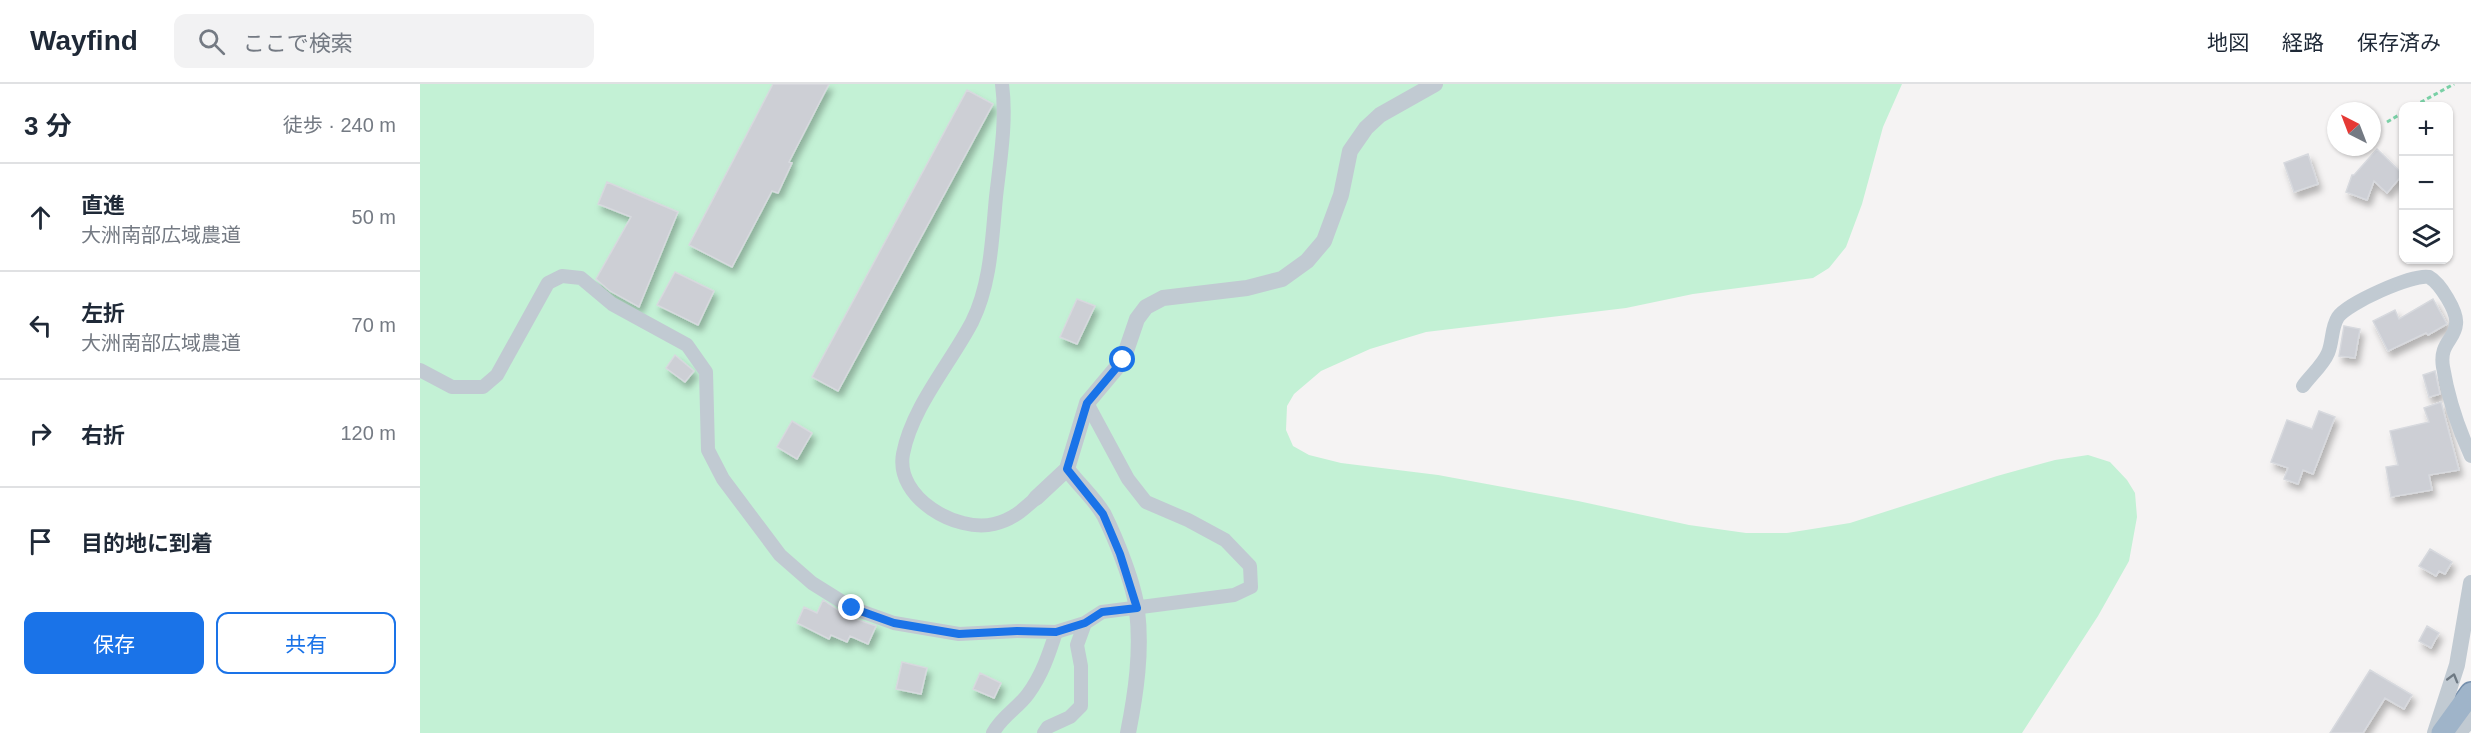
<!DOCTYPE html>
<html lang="ja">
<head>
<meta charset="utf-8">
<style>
	:root { --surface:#fff; --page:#f2f2f3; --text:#1f2937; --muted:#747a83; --line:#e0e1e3; --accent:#1a73e8 }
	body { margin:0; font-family:Helvetica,"Noto Sans JP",sans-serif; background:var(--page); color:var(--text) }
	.controls { position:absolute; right:18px; top:18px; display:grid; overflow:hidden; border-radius:12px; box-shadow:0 2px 4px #0004 }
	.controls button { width:54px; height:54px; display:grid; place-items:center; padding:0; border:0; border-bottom:2px solid var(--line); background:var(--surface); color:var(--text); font:30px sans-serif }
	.compass { position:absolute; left:1907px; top:18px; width:54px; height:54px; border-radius:50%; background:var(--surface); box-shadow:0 2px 4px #0004; rotate:318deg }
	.stop { position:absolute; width:18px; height:18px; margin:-14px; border:4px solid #1a73e8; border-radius:50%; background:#fff }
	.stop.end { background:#1a73e8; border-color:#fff; box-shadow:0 2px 6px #0008 }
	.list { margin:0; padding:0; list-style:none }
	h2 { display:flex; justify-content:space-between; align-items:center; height:78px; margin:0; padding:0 24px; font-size:26px }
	h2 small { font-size:20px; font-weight:400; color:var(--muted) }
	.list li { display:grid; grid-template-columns:39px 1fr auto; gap:18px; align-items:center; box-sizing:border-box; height:108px; padding:0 24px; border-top:2px solid var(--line) }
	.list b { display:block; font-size:22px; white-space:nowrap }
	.list p { margin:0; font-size:20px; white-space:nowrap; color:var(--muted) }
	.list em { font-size:20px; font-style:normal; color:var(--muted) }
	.actions { display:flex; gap:12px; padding:18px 24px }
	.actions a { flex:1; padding:14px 0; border:2px solid var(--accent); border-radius:12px; text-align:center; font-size:21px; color:var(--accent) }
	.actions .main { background:var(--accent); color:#fff }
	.icon { flex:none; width:33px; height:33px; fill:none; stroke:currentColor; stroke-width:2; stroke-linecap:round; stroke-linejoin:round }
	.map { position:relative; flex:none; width:2051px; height:649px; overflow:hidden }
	header { display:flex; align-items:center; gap:36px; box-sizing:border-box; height:84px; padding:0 30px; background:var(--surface); border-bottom:2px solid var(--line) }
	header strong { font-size:28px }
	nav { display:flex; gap:33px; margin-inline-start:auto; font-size:21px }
	.search { width:420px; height:54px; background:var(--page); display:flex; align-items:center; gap:15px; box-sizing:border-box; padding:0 21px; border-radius:12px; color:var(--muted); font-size:22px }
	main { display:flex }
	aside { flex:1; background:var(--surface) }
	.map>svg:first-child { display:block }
	.green { fill:#c3f1d5 }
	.building { fill:#cdcfd5; stroke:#d7d9de; stroke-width:1.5; filter:url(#shadow) }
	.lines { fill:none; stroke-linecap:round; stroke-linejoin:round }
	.trunk-casing { stroke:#7690ad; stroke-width:24 }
	.path { stroke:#7ad0a6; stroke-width:3; stroke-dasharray:4.5 3; stroke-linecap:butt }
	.minor { stroke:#c1cad2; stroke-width:14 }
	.tertiary { stroke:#c1cad2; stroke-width:16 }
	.trunk { stroke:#9fb4c9; stroke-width:21 }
	.oneway { stroke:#6e7983 }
	.route { stroke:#1a73e8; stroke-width:8 }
</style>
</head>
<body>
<header>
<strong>Wayfind</strong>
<div class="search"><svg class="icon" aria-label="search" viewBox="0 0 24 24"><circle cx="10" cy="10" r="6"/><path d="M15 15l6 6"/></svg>ここで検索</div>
<nav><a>地図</a><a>経路</a><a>保存済み</a></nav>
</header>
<main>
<aside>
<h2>3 分<small>徒歩 · 240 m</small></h2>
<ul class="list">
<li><svg class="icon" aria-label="ahead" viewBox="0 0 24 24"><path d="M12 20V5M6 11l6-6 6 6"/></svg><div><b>直進</b><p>大洲南部広域農道</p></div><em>50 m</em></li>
<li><svg class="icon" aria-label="left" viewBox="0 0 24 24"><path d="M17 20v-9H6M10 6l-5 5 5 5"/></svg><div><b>左折</b><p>大洲南部広域農道</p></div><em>70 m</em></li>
<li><svg class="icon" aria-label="right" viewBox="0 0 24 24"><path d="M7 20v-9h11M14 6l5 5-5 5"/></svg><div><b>右折</b></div><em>120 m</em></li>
<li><svg class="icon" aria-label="arrive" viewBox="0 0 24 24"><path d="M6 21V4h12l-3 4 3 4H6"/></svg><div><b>目的地に到着</b></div></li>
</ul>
<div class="actions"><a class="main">保存</a><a>共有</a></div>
</aside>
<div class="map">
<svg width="2051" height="649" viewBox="0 0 2051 649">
	<defs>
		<filter id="shadow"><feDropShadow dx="3.5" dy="6" stdDeviation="3" flood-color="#0004"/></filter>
	</defs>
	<rect width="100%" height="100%" fill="#f5f3f3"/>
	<path class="green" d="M0,0H1482L1463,43L1442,120L1426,163L1409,184L1393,194L1273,210L1206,224L1006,248L950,265L901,287L874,310L867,322L866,346L873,362L889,371L921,379L1018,391L1158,417L1269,441L1326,449H1367L1430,439L1577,392L1635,376L1668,371L1690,378L1707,396L1715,409L1717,433L1709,477L1678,532L1602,649H0Z"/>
	<path class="building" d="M353,0H409L369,78L372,79L358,109L352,107L312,183L269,161Z
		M547,6L573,20L418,307L392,293Z
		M1957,65L1983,90L1967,109L1954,97L1947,116L1926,108L1932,91H1934Z
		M1888,70L1898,100L1874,108L1864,79Z
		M187,98L258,128L219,223L190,207L176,195L211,133L178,120Z
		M255,188L294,207L278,241L237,221Z
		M657,215L675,222L657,260L640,253Z
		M2013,215L2027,240L2008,251L2006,249L1968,267L1953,237L1975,226L1979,235Z
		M1924,242L1940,245L1935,274L1919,272Z
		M255,271L274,287L265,298L246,284Z
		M2015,287L2020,310L2009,313L2003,291Z
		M2021,318L2039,386L2009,391L2012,406L1971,413L1966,383L1978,381L1970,347L2009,338L2004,324Z
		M1899,327L1915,333L1893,390L1883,386L1878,400L1864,395L1868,384L1851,378L1867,336L1892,345Z
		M372,337L392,349L377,375L357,363Z
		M2010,465L2032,478L2025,490L2019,487L2016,492L1999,482Z
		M403,516L427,532L456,542L448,560L430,552L427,558L411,551L409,555L377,539L384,523L397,529Z
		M2007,542L2019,549L2011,564L1999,557Z
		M482,578L507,584L501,610L476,605Z
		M1950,586L1992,611L1984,625L1965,614L1943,649H1910Z
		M560,589L581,599L574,614L553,605Z"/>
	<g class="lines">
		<g class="trunk-casing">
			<path id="trunk" d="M2022,649L2051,609"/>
		</g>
		<path class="path" d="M1994,22L2034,0
			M1967,38L1984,28"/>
		<path class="minor" d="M582,0C587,37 580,77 576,113C572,154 571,200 552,238C530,280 492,323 483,370C475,414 537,449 574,440C592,436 603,426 616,414
			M0,286L32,303H63L77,291L128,199L142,192L161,194L192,220L267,261L286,288L288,366L303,395L360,471L392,499L432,524L474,539L539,550L597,547L636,548L665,539L682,528L814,511L831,503L830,482L805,456L768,436L726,418L708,395L667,319
			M1883,302C1891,291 1903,281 1908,269C1913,257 1911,244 1918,233C1928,219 1992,190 2009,193C2020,199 2038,228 2036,240C2035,256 2019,259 2023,283C2028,313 2038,344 2051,372
			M573,649C581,633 598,624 608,610C622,591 629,570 636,548
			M624,649L628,643L650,633L661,622V582L657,561L665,539"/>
		<path class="tertiary" d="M647,385C658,400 675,415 684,431C696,455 714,500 717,526C722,567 716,609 708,649
			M616,414L647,385L667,319L703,276L717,235L726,223L743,214L827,204L862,195L887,177L904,157L921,111L930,67L946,44L960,31L1015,0
			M2015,649L2037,581L2051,499
			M2038,649L2051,635"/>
		<use href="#trunk" class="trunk"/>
	</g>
	<defs><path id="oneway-chevron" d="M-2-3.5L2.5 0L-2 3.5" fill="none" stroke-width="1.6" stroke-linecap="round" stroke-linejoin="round" transform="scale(1.5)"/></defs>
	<use class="oneway" href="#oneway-chevron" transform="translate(2033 594) rotate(-74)"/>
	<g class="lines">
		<path class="route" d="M432,524L474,539L539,550L597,547L636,548L665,539L682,528L717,524L700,470L683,430L647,385L667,319L703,276"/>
	</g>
</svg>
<div class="controls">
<button>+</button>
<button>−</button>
<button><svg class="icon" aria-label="layers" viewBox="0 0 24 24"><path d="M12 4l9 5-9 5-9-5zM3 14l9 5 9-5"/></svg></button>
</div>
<svg class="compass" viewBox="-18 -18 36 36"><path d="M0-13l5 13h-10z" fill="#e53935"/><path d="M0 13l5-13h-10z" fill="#747a83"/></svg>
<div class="stop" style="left:703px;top:276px"></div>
<div class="stop end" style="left:432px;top:524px"></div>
</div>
</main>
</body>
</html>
